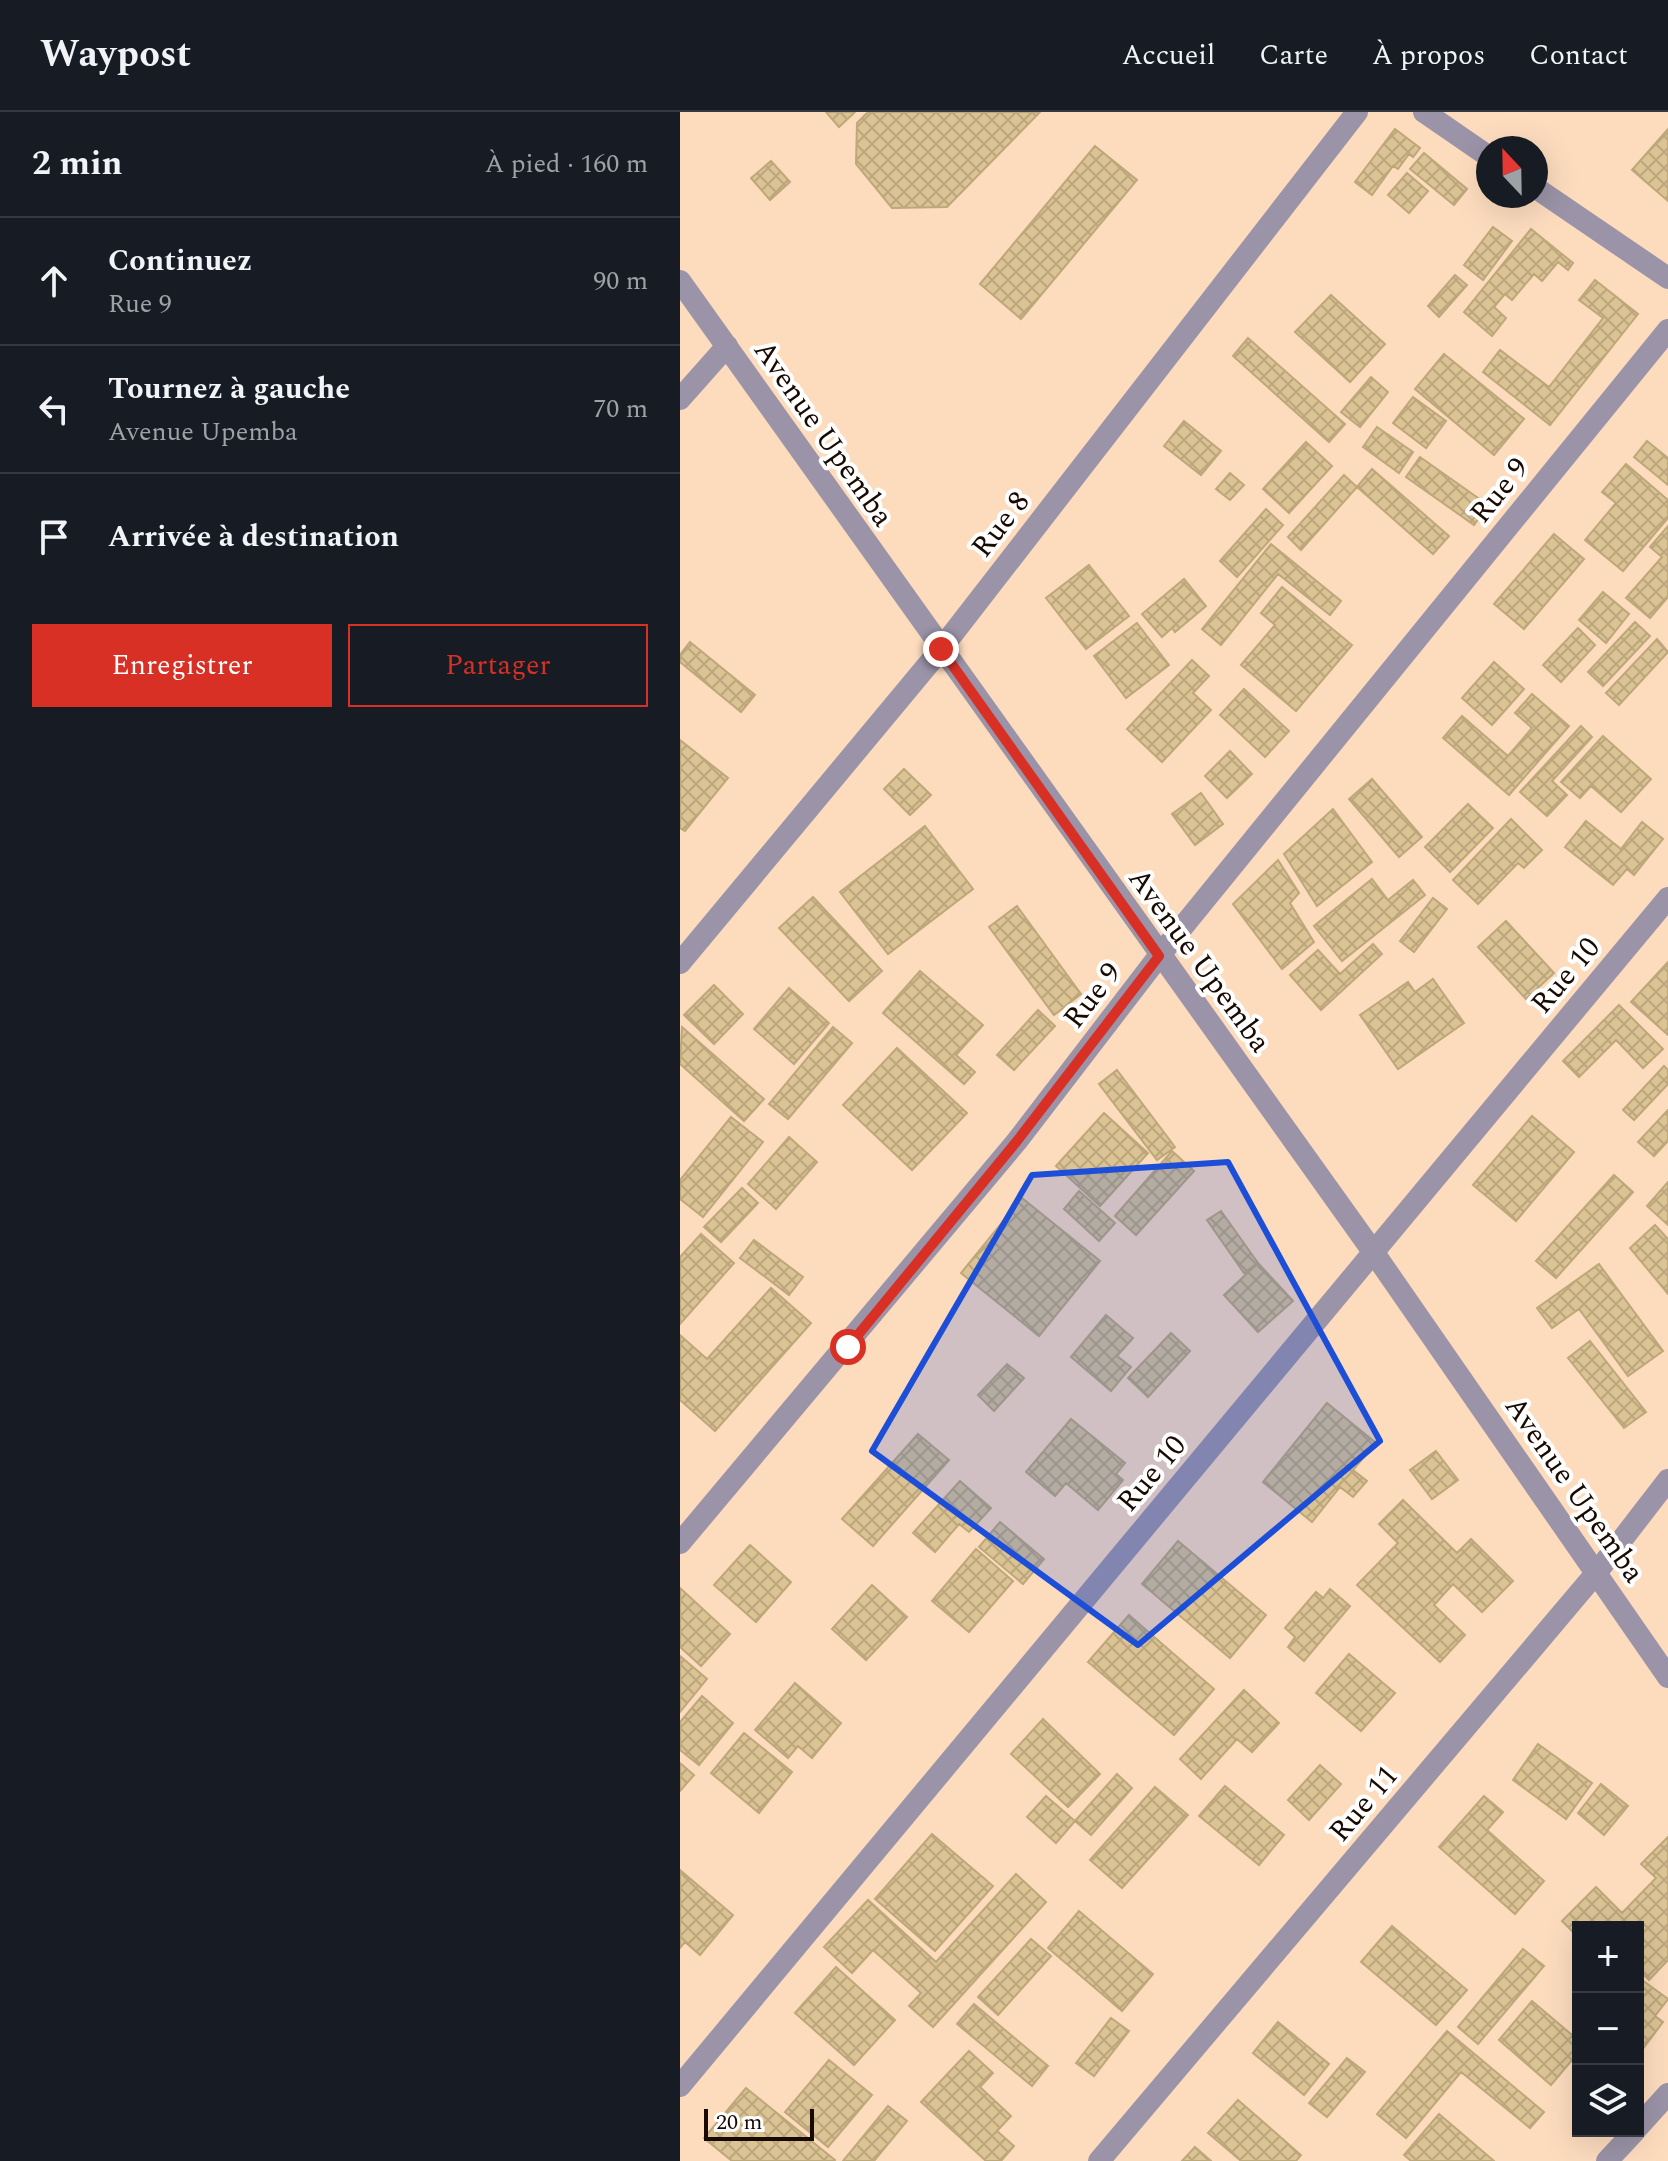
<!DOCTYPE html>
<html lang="fr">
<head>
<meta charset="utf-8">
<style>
	:root { --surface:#171b24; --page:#242831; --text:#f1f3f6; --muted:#9ea1a6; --line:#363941; --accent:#d93025 }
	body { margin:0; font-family:Spectral,serif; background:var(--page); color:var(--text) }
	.controls { position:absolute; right:24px; bottom:24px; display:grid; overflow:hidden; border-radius:0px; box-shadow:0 8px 32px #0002 }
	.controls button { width:72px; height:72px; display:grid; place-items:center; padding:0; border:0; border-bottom:2px solid var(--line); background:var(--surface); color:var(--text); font:40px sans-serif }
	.compass { position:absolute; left:796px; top:24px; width:72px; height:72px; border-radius:50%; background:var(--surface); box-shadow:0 8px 32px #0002; rotate:338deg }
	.scale { position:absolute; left:24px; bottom:20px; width:110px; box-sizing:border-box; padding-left:8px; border:4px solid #180a01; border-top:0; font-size:22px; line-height:28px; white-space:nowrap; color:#180a01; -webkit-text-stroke:6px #fff; paint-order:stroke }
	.stop { position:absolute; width:24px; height:24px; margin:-18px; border:6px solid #d93025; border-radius:50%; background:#fff }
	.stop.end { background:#d93025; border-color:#fff; box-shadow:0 2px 8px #0008 }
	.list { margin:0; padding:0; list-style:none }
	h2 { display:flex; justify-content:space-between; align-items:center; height:104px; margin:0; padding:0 32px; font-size:34px }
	h2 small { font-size:26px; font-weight:400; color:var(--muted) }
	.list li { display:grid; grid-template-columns:52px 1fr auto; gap:24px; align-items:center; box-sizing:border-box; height:128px; padding:0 32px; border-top:2px solid var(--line) }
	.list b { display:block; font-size:30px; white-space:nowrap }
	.list p { margin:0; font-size:26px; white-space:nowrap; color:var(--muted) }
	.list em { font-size:26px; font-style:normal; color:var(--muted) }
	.actions { display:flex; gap:16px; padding:24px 32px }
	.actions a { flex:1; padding:18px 0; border:2px solid var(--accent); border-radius:0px; text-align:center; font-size:28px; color:var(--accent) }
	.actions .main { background:var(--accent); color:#fff }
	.icon { flex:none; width:44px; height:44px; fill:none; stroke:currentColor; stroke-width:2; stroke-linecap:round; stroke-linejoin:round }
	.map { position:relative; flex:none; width:988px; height:2049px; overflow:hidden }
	header { display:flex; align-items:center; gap:48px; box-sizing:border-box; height:112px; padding:0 40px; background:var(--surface); border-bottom:2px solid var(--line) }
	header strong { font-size:38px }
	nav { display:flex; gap:44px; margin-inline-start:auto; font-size:28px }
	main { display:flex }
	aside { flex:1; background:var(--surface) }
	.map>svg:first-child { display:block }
	.building { fill:url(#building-cross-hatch); stroke:#bea779; stroke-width:2 }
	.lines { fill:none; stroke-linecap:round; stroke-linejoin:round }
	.minor { stroke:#9b93a7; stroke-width:22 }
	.tertiary { stroke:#9b93a7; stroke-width:22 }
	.route { stroke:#d93025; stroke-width:10 }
	.marked { fill:#1d4ed8; fill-opacity:0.2; stroke:#1d4ed8; stroke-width:6; stroke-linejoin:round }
	.labels { text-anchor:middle; stroke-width:8; stroke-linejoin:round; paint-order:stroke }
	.street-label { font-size:30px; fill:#180a01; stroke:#fff }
</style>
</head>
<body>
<header>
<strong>Waypost</strong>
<nav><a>Accueil</a><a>Carte</a><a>À propos</a><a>Contact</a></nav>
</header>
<main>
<aside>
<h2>2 min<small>À pied · 160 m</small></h2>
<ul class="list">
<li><svg class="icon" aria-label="ahead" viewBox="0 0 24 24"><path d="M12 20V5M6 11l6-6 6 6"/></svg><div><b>Continuez</b><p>Rue 9</p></div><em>90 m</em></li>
<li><svg class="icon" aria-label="left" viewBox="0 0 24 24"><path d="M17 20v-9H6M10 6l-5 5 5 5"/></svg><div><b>Tournez à gauche</b><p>Avenue Upemba</p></div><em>70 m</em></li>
<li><svg class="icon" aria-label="arrive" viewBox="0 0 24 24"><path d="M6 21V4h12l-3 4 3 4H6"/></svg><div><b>Arrivée à destination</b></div></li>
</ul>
<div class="actions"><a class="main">Enregistrer</a><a>Partager</a></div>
</aside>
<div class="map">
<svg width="988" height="2049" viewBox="0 0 988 2049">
	<defs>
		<pattern id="building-cross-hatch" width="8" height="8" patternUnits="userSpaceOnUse" patternTransform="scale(2)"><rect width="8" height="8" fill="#dbc394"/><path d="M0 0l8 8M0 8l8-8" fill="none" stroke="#bba67e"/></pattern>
	</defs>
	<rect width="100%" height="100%" fill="#fddcbe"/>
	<path class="building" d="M146,0H175L159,15Z
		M188,0H360L267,95L212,96L176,52L177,11Z
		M715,17L740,36L733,45L729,42L718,57L713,54L692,83L675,70Z
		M988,17V89L952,58Z
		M415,34L457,68L341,207L300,172Z
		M744,41L787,77L774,93L730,57Z
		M91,49L110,70L90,88L71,66Z
		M727,61L748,79L729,101L708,83Z
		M813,115L832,129L803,168L784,153Z
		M851,117L893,151L888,158L878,150L862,169L854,162L832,188L825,182L814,195L826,206L812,224L784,200Z
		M775,163L787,173L759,205L748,194Z
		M915,168L958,202L870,313L803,260L820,238L869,275L923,206L899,188Z
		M651,183L705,232L670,270L615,220Z
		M568,226L665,312L649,330L553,244Z
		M764,242L844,307L814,343L735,277Z
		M691,265L708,280L680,315L661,300Z
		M733,285L766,309L746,336L713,311Z
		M504,309L541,339L521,363L484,334Z
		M697,315L733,340L719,361L683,335Z
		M967,329L988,346V373L954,345Z
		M626,330L652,354L609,401L583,377Z
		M740,345L808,393L794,413L726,365Z
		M946,352L988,388V406L943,459L905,428L936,391L922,380Z
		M692,357L769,424L753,442L677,375Z
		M550,361L564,373L550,388L536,377Z
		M664,363L677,375L621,438L608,425Z
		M586,397L603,413L557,465L540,449Z
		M988,414V485L970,506L946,486L982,445L970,435Z
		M874,422L904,447L844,517L814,492Z
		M591,432L661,489L650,503L598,462L541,533L522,517Z
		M409,453L449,504L406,537L366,486Z
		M504,467L526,494L495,520L492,516L482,525L462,502Z
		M602,475L672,533L616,599L561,553L595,513L581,501Z
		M923,480L949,502L926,531L899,508Z
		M955,510L970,524L923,574L908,560Z
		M457,511L489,553L446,586L414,544Z
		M898,516L915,533L881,570L863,553Z
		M977,527L988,540L939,593L926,581Z
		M10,530L75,583L61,600L0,550V543Z
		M512,548L529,564L513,581L531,598L482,650L447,617Z
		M814,550L844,577L812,613L782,586Z
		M564,577L609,619L585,645L540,603Z
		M852,582L889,614L829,683L763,626L782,604L828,644L852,616L835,601Z
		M901,614L912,625L872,669L887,683L867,704L840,680Z
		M923,624L971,667L941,700L911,674L900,686L881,670Z
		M0,628L48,666L5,719L0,716Z
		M550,639L572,662L547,686L525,664Z
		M224,657L251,683L230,703L204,677Z
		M692,667L742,725L719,745L669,687Z
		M521,681L543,712L515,733L492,702Z
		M788,692L813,716L770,760L745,735Z
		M653,697L692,750L637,794L604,742Z
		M831,707L862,738L844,756L838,751L798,792L773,768Z
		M906,709L941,737L962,710L983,727L954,763L947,757L933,773L885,735Z
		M245,714L293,777L208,842L160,780Z
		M598,748L619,781L610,791L634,830L602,857L553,792Z
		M692,767L708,788L733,768L745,783L662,849L634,814Z
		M133,785L202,859L169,889L99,816Z
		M753,786L767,797L734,840L720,829Z
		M337,794L401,882L374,903L309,815Z
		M826,809L874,861L846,887L798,835Z
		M693,832L702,842L641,898L610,863L638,838L660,862Z
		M988,850V923L951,890Z
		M240,859L303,913L276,943L295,960L284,972L203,901Z
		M753,867L784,911L718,957L680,903L728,870L735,880Z
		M34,873L63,902L34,932L4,903Z
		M109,876L149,911L114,952L74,917Z
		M939,893L983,937L963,956L936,928L899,965L883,949Z
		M358,898L375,914L334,958L317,943Z
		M2,915L84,987L64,1009L0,952Z
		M153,915L172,931L108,1007L89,992Z
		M217,936L287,1001L232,1058L163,993Z
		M984,954L988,958V972L954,1008L943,998Z
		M437,958L495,1035L477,1048L419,972Z
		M988,998V1029L974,1044L958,1030Z
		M424,1001L468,1041L420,1094L376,1054Z
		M852,1004L894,1040L836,1109L793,1073Z
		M51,1005L83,1030L23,1105L0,1087V1068Z
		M109,1025L137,1050L96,1097L68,1072Z
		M492,1039L514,1059L456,1123L435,1104Z
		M934,1063L953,1080L876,1166L856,1149Z
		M988,1070V1113L967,1094Z
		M62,1076L78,1091L41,1130L24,1115Z
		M399,1079L435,1111L419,1129L384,1097Z
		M342,1086L420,1149L359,1224L281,1161Z
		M541,1099L578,1151L564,1161L527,1108Z
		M975,1113L988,1127V1182L950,1136Z
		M21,1122L54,1151L0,1212V1145Z
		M74,1128L123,1165L109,1183L60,1146Z
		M578,1151L613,1189L578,1220L544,1183Z
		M919,1152L983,1239L948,1264L899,1197L872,1216L857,1196Z
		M91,1176L131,1211L35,1319L0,1288V1223L27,1247Z
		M426,1203L453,1226L437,1244L451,1255L431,1279L391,1245Z
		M491,1221L510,1239L468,1285L448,1266Z
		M910,1229L966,1300L944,1316L888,1246Z
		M327,1252L344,1266L314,1299L298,1283Z
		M647,1291L696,1331L673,1358L687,1369L673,1385L660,1375L632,1410L583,1370Z
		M391,1307L445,1351L436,1362L443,1368L418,1398L386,1371L375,1384L346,1360Z
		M238,1322L269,1348L193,1434L162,1407Z
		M756,1339L778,1368L752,1387L730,1358Z
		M280,1369L311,1396L289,1420L279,1412L255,1440L233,1421Z
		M723,1388L777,1441L791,1427L833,1469L802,1500L773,1472L754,1493L785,1523L760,1550L677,1473L718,1431L699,1412Z
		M320,1410L364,1447L343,1472L299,1435Z
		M498,1429L586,1503L550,1546L462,1472Z
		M70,1433L111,1470L76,1510L34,1473Z
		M296,1437L333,1469L289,1520L252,1489Z
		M192,1473L227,1505L186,1548L152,1517Z
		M0,1476L50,1522L21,1554L0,1535Z
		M650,1477L670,1494L624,1549L608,1535L615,1525L605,1516L636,1480L643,1486Z
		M449,1503L534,1577L494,1623L408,1550Z
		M669,1542L715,1581L681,1619L636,1581Z
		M0,1544L27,1567L0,1600Z
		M115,1571L161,1611L132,1646L118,1634L108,1646L75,1618Z
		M564,1578L599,1611L572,1640L557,1627L521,1667L500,1647Z
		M22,1584L53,1611L19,1653L0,1638V1610Z
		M363,1607L420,1662L388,1695L331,1642Z
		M64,1621L112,1660L79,1701L31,1661Z
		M858,1632L912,1671L886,1707L833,1668Z
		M0,1651L14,1663L0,1679Z
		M640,1653L661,1672L629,1708L608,1688Z
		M437,1662L452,1676L411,1723L395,1709Z
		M921,1672L948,1694L924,1723L898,1701Z
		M545,1674L604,1723L579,1753L519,1704Z
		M475,1675L508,1703L442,1776L410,1748Z
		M366,1684L395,1709L376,1731L347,1705Z
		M804,1684L823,1700L807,1718L864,1769L835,1802L759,1735Z
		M252,1722L313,1774L255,1839L195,1787Z
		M988,1725V1848L969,1868L958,1857V1815H898V1825L882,1809L916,1775L942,1801L976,1766L961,1752Z
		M0,1758L53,1803L20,1843L5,1830L0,1836Z
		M336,1762L366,1790L253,1915L229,1894L241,1881L193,1838L172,1861L144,1835L188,1788L256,1850Z
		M399,1799L473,1862L442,1899L368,1836Z
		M712,1814L787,1878L756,1913L681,1850Z
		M351,1827L371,1844L318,1903L298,1885Z
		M843,1837L864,1854L798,1932L778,1915Z
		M156,1855L215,1908L174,1953L115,1901Z
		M958,1865L988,1887L975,1904L983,1910L962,1938L958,1935Z
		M852,1889L898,1928V1941L871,1973L819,1928Z
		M294,1892L368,1954L352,1974L277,1912Z
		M431,1906L449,1919L414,1964L396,1951Z
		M598,1910L649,1952L624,1983L573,1941Z
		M767,1919L864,2000L850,2016L781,1960L726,2026L697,2002Z
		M289,1939L313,1961L300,1975L331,2004L317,2019L334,2034L321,2049H306L241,1990Z
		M667,1946L685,1960L647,2005L629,1991Z
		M149,1948L192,1983L148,2035L105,2000Z
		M66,1976L155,2048L154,2049H52L24,2026Z
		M558,1988L621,2043L616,2049H561L528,2021Z
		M208,1994L227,2009L194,2049H163Z
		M759,2002L814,2049H731L724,2043Z
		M515,2035L531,2049H502Z"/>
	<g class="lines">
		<path class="minor" d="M744,0L808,44
			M856,76L988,166
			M0,287L47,234
			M0,851L261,537L677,0
			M0,1431L337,1029L479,844L988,218
			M0,1974L988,786
			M958,2015L988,1982
			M419,2049L917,1460L988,1368
			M927,2049L955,2019"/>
		<path class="tertiary" d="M0,169L694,1141L988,1565"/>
	</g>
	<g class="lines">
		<path class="route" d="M168,1235L337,1029L479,844L261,537"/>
	</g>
	<path class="marked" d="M548,1050L700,1329L458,1533L192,1339L352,1063Z"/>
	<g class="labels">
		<g class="street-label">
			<text transform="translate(144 321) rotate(55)" y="10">Avenue Upemba</text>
			<text transform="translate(819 378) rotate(-51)" y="10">Rue 9</text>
			<text transform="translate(320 412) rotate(-52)" y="10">Rue 8</text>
			<text transform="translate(520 848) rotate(54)" y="10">Avenue Upemba</text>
			<text transform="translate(885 863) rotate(-50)" y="10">Rue 10</text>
			<text transform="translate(412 883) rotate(-52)" y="10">Rue 9</text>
			<text transform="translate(471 1361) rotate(-50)" y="10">Rue 10</text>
			<text transform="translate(895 1377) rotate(55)" y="10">Avenue Upemba</text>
			<text transform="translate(683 1691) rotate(-50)" y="10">Rue 11</text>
		</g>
	</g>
</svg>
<div class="controls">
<button>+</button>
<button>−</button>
<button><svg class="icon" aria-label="layers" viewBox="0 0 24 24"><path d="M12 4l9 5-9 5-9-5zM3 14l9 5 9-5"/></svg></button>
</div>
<svg class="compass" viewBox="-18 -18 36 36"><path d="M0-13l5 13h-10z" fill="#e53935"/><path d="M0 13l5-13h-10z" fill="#9ea1a6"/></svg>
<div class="scale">20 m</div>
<div class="stop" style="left:168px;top:1235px"></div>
<div class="stop end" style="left:261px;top:537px"></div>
</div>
</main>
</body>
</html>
